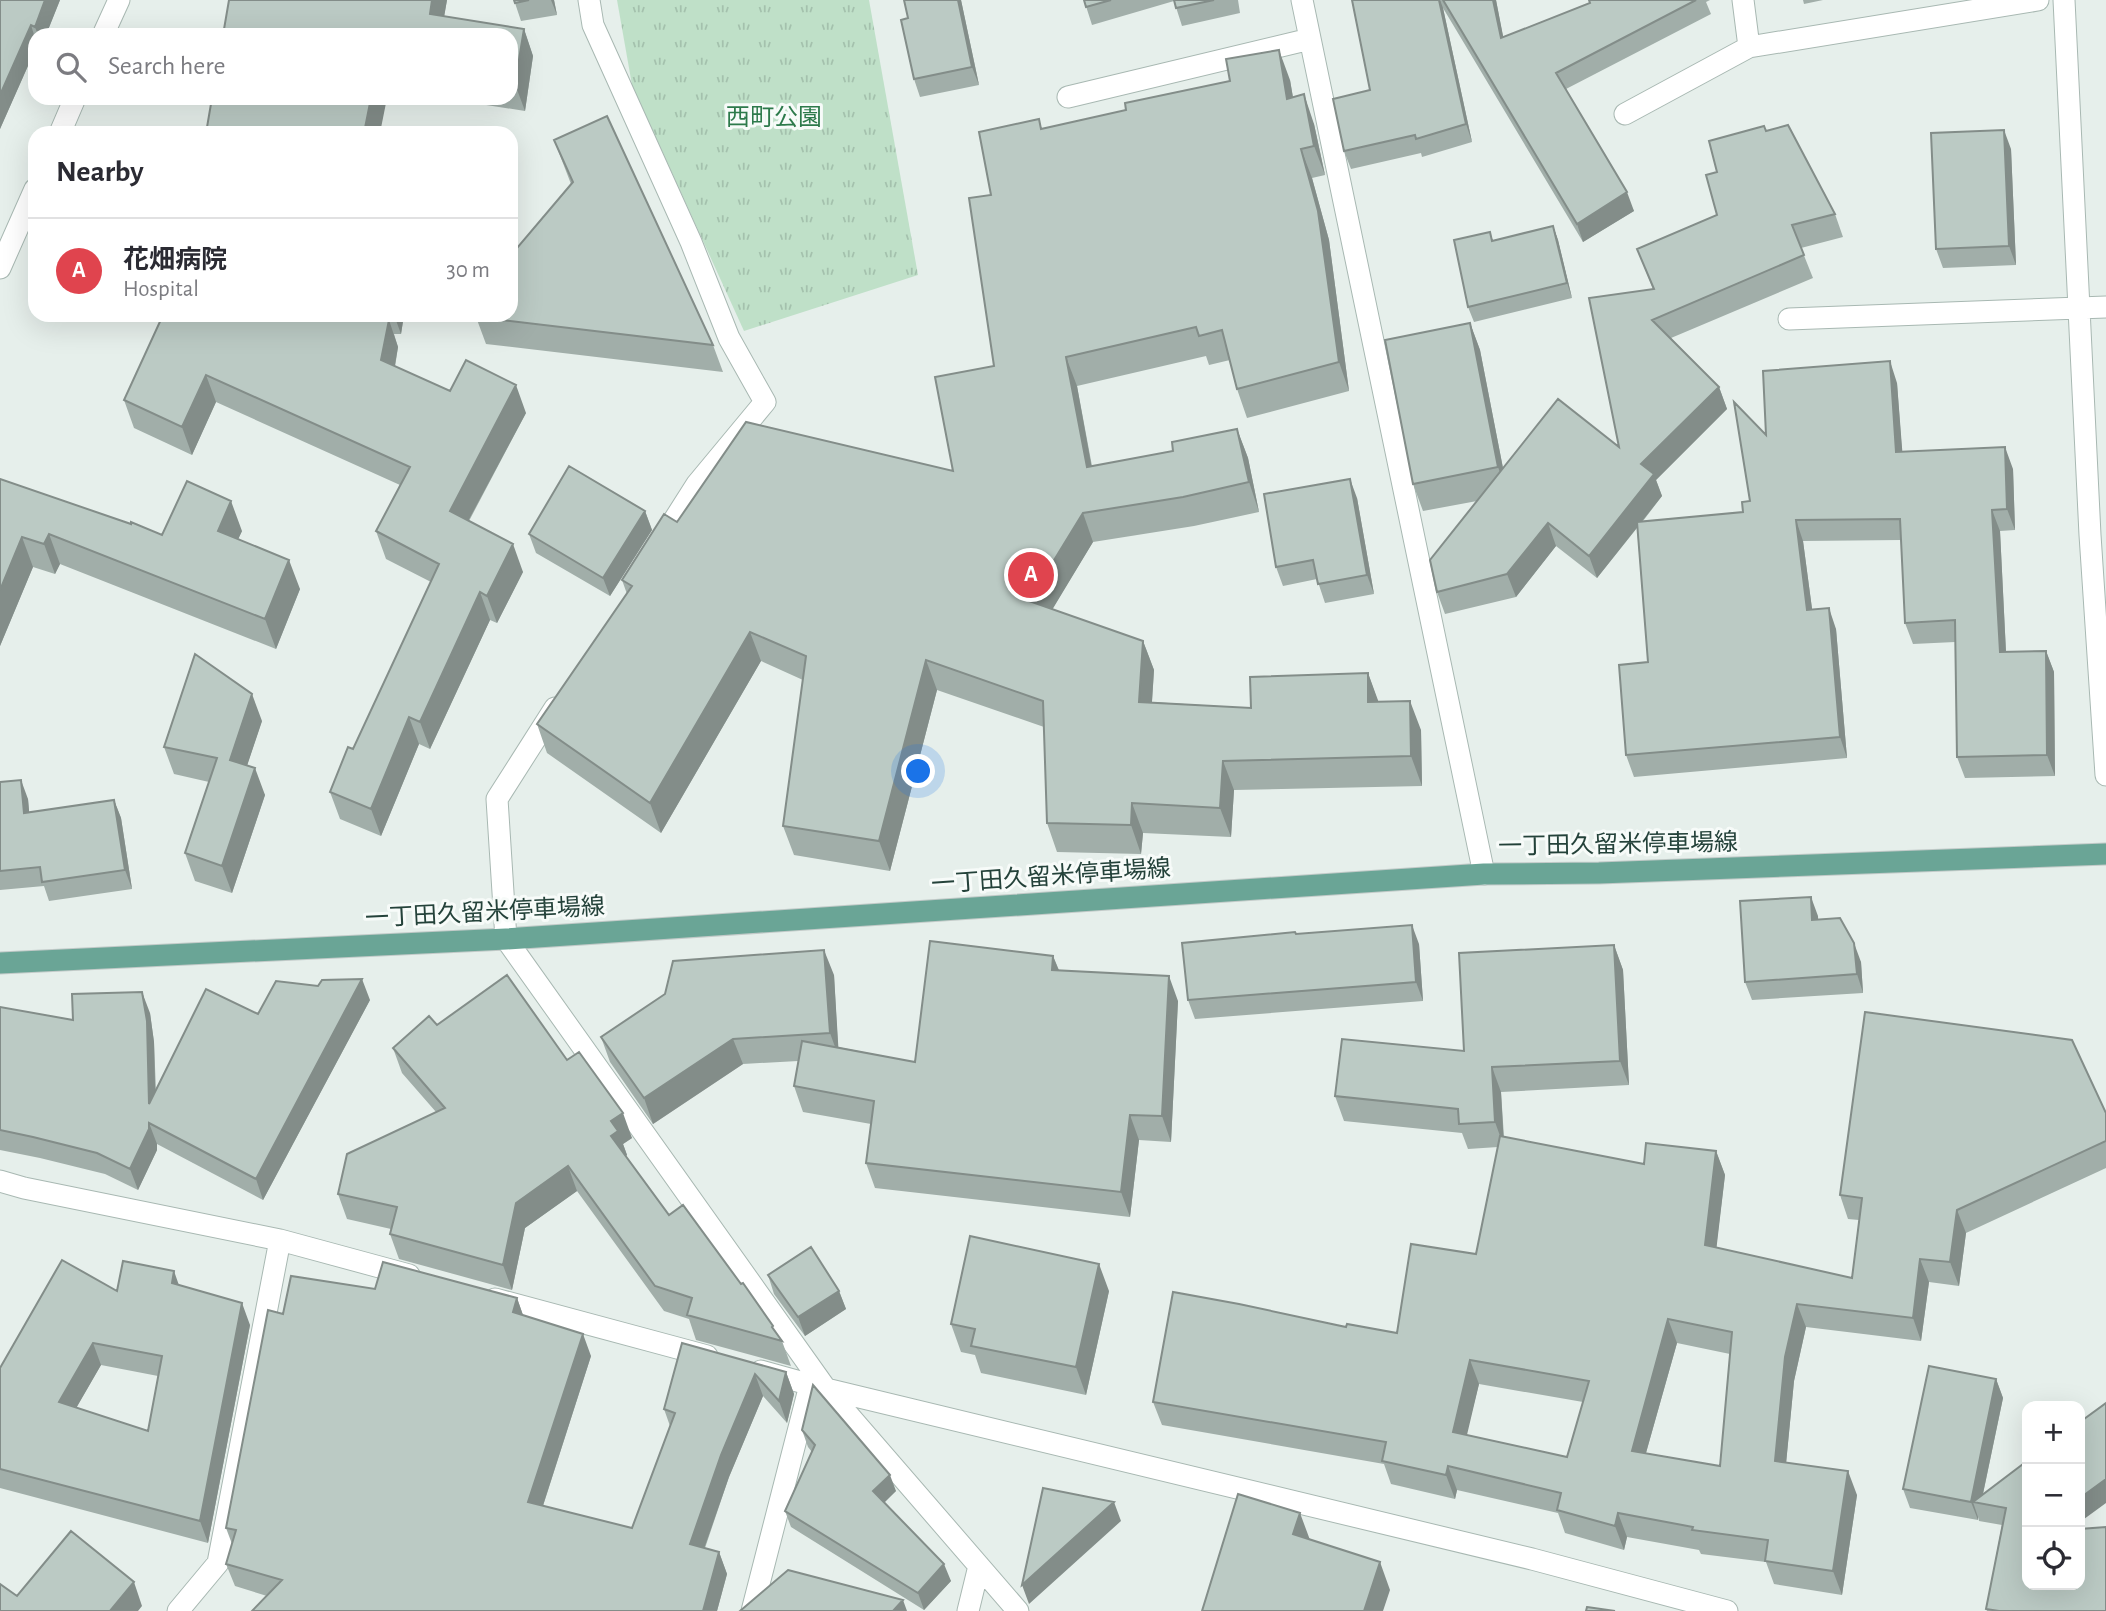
<!DOCTYPE html>
<html lang="en">
<head>
<meta charset="utf-8">
<style>
	:root { --surface:#fff; --page:#f2f2f3; --text:#2b2b33; --muted:#7c7c81; --line:#e1e1e2; --accent:#db2777 }
	body { margin:0; font-family:"Alegreya Sans","Noto Sans JP",sans-serif; background:var(--page); color:var(--text) }
	.controls { position:absolute; right:21px; bottom:21px; display:grid; overflow:hidden; border-radius:14px; box-shadow:0 7px 28px #0002 }
	.controls button { width:63px; height:63px; display:grid; place-items:center; padding:0; border:0; border-bottom:2px solid var(--line); background:var(--surface); color:var(--text); font:35px sans-serif }
	.you { position:absolute; left:919px; top:772px; width:24px; height:24px; margin:-18px; border:5px solid #fff; border-radius:50%; background:#1a73e8; box-shadow:0 0 0 10px #1a73e833 }
	.badge { display:grid; place-items:center; width:46px; height:46px; border-radius:50%; background:var(--accent); color:#fff; font-size:23px; font-weight:700 }
	.pin { position:absolute; translate:-50% -50%; border:4px solid #fff; box-shadow:0 2px 7px #0006 }
	.list { margin:0; padding:0; list-style:none }
	h2 { display:flex; justify-content:space-between; align-items:center; height:91px; margin:0; padding:0 28px; font-size:30px }
	h2 small { font-size:23px; font-weight:400; color:var(--muted) }
	.list li { display:grid; grid-template-columns:46px 1fr auto; gap:21px; align-items:center; box-sizing:border-box; height:105px; padding:0 28px; border-top:2px solid var(--line) }
	.list b { display:block; font-size:26px; white-space:nowrap }
	.list p { margin:0; font-size:23px; white-space:nowrap; color:var(--muted) }
	.list em { font-size:23px; font-style:normal; color:var(--muted) }
	.icon { flex:none; width:38px; height:38px; fill:none; stroke:currentColor; stroke-width:2; stroke-linecap:round; stroke-linejoin:round }
	.map { position:relative; flex:none; width:2106px; height:1611px; overflow:hidden }
	.search { position:absolute; background:var(--surface); box-shadow:0 7px 28px #0002; left:28px; top:28px; width:490px; height:77px; display:flex; align-items:center; gap:18px; box-sizing:border-box; padding:0 24px; border-radius:21px; color:var(--muted); font-size:26px }
	.panel { position:absolute; background:var(--surface); box-shadow:0 7px 28px #0002; left:28px; top:126px; width:490px; height:196px; border-radius:21px }
	.map>svg:first-child { display:block }
	.park { fill:url(#park-tufts) }
	.lines { fill:none; stroke-linecap:round; stroke-linejoin:round }
	.minor-casing { stroke:#a8b8b2; stroke-width:23 }
	.major-casing { stroke:#c2cac8; stroke-width:23 }
	.minor { stroke:#fff; stroke-width:21 }
	.major { stroke:#6aa596; stroke-width:21 }
	.wall { fill:#a1aea9; fill-rule:evenodd }
	.shaded-wall { fill:#838d89 }
	.building { fill:#bbcac4; stroke:#838d89; stroke-width:2; fill-rule:evenodd }
	.labels { text-anchor:middle; stroke-width:6; stroke-linejoin:round; paint-order:stroke }
	.park-label { font-size:24px; fill:#2d7a4b; stroke:#f7fbf9 }
	.street-label { font-size:24px; fill:#24423a; stroke:#f7fbf9 }
</style>
</head>
<body>
<div class="map">
<svg width="2106" height="1611" viewBox="0 0 2106 1611">
	<defs>
		<pattern id="park-tufts" width="24" height="20" patternUnits="userSpaceOnUse" patternTransform="scale(1.75)"><rect width="24" height="20" fill="#bfe0c8"/><path d="M3 7l-1-3M5 7V3M7 7l1-3M15 17l-1-3M17 17v-4M19 17l1-3" fill="none" stroke="#a4c1ad"/></pattern>
	</defs>
	<rect width="100%" height="100%" fill="#e6efeb"/>
	<path class="park" d="M617,0H869L918,275L744,331L632,85Z"/>
	<g class="lines">
		<g class="minor-casing">
			<path id="minor" d="M589,0L593,25L691,242L729,338L765,402L697,484L660,542
				M1302,0L1484,874
				M1743,0L1749,47L2038,0
				M2064,0L2090,535L2106,775
				M103,35L119,0
				M1068,97L1310,39
				M1625,114L1749,47
				M60,133L75,98
				M0,268L35,189
				M1789,319L2106,307
				M555,708L497,799L506,939L826,1389L1018,1611
				M0,1181L24,1188L280,1240L409,1275
				M495,1299L707,1356
				M761,1371L826,1389L1532,1559L1727,1611
				M178,1611L218,1563L280,1240
				M752,1611L810,1385
				M968,1611L979,1566"/>
		</g>
		<g class="major-casing">
			<path id="major" d="M0,963L506,939L1484,874L1599,873L2106,854"/>
		</g>
		<use href="#minor" class="minor"/>
		<use href="#major" class="major"/>
	</g>
	<path class="wall" d="M0,0H60L46,35H35V50L0,129Z
		M229,0H447L444,16L524,29L533,56L525,111L442,98H511V35Z
		M514,0H554L557,15L521,21Z
		M904,0H961L979,85L920,97L914,79L908,18Z
		M1084,0H1238L1240,13L1182,26L1174,1L1092,25Z
		M1352,0H1496L1503,37L1590,3L1589,0H1710L1706,2L1711,14L1566,89L1634,211L1583,242L1443,8L1472,142L1422,157L1421,153L1351,169L1344,151L1370,90Z
		M1803,0H1823L1804,4Z
		M1290,80L1293,97L1314,124L1325,175L1312,178L1329,240L1349,391L1247,418L1237,389L1230,360L1209,365L1206,356L1077,386L1092,466L1173,451L1237,429L1248,458L1259,512L1194,526L1093,542L1052,609L1143,641L1154,670L1152,702L1251,708L1368,673L1378,702L1421,730L1422,786L1234,790L1231,837L1143,833L1141,854L1057,852L1047,823L1044,727L937,690L890,871L794,855L783,826L803,680L761,661L661,833L547,753L537,724L627,594L622,580L677,522L953,471L994,366L991,195L1042,129Z
		M554,140L713,345L723,372L486,344L476,317L571,184Z
		M2011,149L2016,265L1943,268L1936,249Z
		M1717,172L1835,214L1843,237L1801,248L1813,278L1671,338L1719,387L1727,409L1656,480L1662,496L1643,521L1743,512L1750,501L1766,435L1897,383L1902,452L2013,469L2015,530L2000,531L2006,652L2046,651L2054,672L2055,776L1965,778L1957,757L1955,642L1913,644L1905,623L1901,540L1803,541L1812,609L1836,629L1847,758L1634,777L1626,755L1648,662L1637,528L1597,578L1556,546L1516,597L1445,614L1437,592L1477,501L1423,511L1413,484L1470,323L1480,350L1503,468L1619,447L1653,289L1637,249L1717,215Z
		M1553,226L1558,240L1572,298L1474,322L1468,307L1490,232L1493,241Z
		M163,315H404L401,334H394L398,347L395,367L450,391L526,413L469,521L523,572L497,623L490,620L430,749L419,744L381,836L340,819L330,792L353,749L431,582L386,559L376,531L400,485L216,402L192,455L134,428L124,400Z
		M0,479L162,535L242,531L238,539L300,589L276,649L60,564L55,574L33,567L0,646Z
		M1357,498L1374,594L1325,603L1317,579L1283,586L1276,567Z
		M645,511L652,530L610,596L536,553L529,534Z
		M262,721L247,765L265,795L232,893L195,881L185,853L209,782L174,774L164,747Z
		M0,782L28,799L29,812L114,800L121,818L132,889L49,901L44,886L0,890Z
		M1818,916V919L1861,962L1863,993L1752,1000L1745,982Z
		M1296,934L1419,944L1423,1001L1195,1019L1188,1000Z
		M1614,945L1623,970L1629,1085L1501,1092L1504,1137L1644,1164L1716,1151L1725,1175L1716,1248L1852,1278L1859,1220L1848,1219L1840,1195L2106,1113V1168L1966,1233L1959,1286L1929,1282L1921,1341L1806,1327L1794,1381L1786,1463L1857,1495L1842,1595L1774,1584L1766,1562L1701,1554L1699,1550L1627,1537L1624,1550L1565,1533L1558,1513L1457,1490L1455,1499L1391,1484L1384,1464L1162,1425L1153,1402L1346,1327L1397,1333L1476,1254L1498,1147L1468,1149L1462,1133L1344,1121L1335,1096L1464,1051ZM1677,1343L1730,1354L1720,1466L1646,1453ZM1479,1384L1583,1402L1567,1457L1466,1435Z
		M1053,956L1059,970L1178,1001L1171,1142L1139,1140L1130,1217L875,1188L866,1163L871,1124L803,1112L794,1086L798,1061L743,1064L653,1124L610,1062L601,1037L834,975L838,1047L915,1062Z
		M370,1000L263,1200L157,1144V1150L138,1190L105,1174L40,1158L0,1150V1007L73,1020L150,1013L154,1042L156,1091L258,1014Z
		M437,1025L567,1060L632,1138L623,1144L627,1155L626,1156L669,1215L776,1332L782,1341L791,1366L696,1340L689,1319L664,1311L577,1191L525,1228L512,1290L399,1259L390,1234L391,1229L347,1219L338,1194L436,1112L402,1073L393,1048Z
		M768,1275L839,1291L846,1309L805,1336L774,1294Z
		M179,1286L250,1325L208,1543L0,1488V1368L117,1291ZM101,1365L158,1376L148,1431L76,1408Z
		M1109,1291L1086,1395L981,1373L975,1355L961,1352L951,1324Z
		M517,1298L523,1315L591,1356L543,1506L632,1528L670,1426L664,1409L682,1343L786,1372L794,1394L787,1423L763,1396L729,1477L705,1548L719,1552L727,1574L717,1611H252L267,1596L235,1586L226,1564L232,1544L226,1528L283,1314Z
		M1996,1379L2003,1398L1983,1494L2027,1461L2106,1611H1987L1986,1609L2002,1525L1979,1521L1978,1517V1520L1910,1508L1903,1489Z
		M802,1430L896,1491L884,1502L951,1581L924,1610L791,1527L785,1511L812,1452L808,1447Z"/>
	<path class="shaded-wall" d="M45,0H60L46,35H38L35,27Z
		M432,0H447L441,35L430,14Z
		M551,0H554L557,15Z
		M958,0H961L979,85L972,67Z
		M1439,0H1440L1443,8L1472,142L1466,124Z
		M1493,0H1496L1507,56L1501,38Z
		M31,25L35,38V50L0,129V95Z
		M524,29L533,56L525,111L515,84Z
		M1279,50L1290,80L1298,128L1287,99Z
		M1304,94L1314,124L1325,175L1314,146Z
		M371,98H387L380,133H364Z
		M2004,130L2011,149L2016,265L2009,246Z
		M1301,149L1312,178L1329,240L1349,391L1339,362Z
		M1627,192L1634,211L1583,242L1577,224Z
		M1553,226L1558,240L1572,298L1567,283Z
		M394,315H404L401,334Z
		M389,320L398,347L391,388L381,360Z
		M1470,323L1480,350L1508,494L1498,467Z
		M1066,357L1077,386L1097,497L1087,467Z
		M1890,361L1897,383L1904,473L1896,452Z
		M206,375L216,402L192,455L182,427Z
		M516,385L526,413L459,538L450,511Z
		M1719,387L1727,409L1656,480L1662,496L1597,578L1589,556L1641,464Z
		M1237,429L1248,458L1259,512L1249,482Z
		M2005,447L2013,469L2015,530L2007,509Z
		M1350,479L1357,498L1374,594L1367,575Z
		M231,501L242,531L228,561L218,531Z
		M1992,510L2000,531L2007,673L2000,652Z
		M645,511L652,530L610,596L603,578Z
		M1083,513L1093,542L1040,630L1029,601Z
		M1796,520L1803,541L1815,631L1807,610Z
		M1548,523L1556,546L1516,597L1507,574Z
		M49,534L60,564L55,574L44,544Z
		M22,537L33,567L0,646V590Z
		M513,544L523,572L497,623L487,596Z
		M289,560L300,589L276,649L265,619Z
		M480,592L490,620L430,749L420,722Z
		M1829,608L1836,629L1847,758L1840,737Z
		M750,632L761,661L661,833L650,803Z
		M1143,641L1154,670L1150,731L1139,702Z
		M2046,651L2054,672L2055,776L2047,755Z
		M926,660L937,690L890,871L879,841Z
		M1368,673L1379,703L1368,702Z
		M252,694L262,721L240,787L230,760Z
		M1410,701L1421,730L1422,786L1411,756Z
		M409,717L419,744L381,836L371,809Z
		M1223,761L1234,790L1231,837L1220,808Z
		M255,768L265,795L232,893L222,866Z
		M21,780L28,799L31,832L24,813Z
		M114,800L121,818L132,889L125,870Z
		M1132,803L1143,833L1141,854L1131,825Z
		M1811,897L1818,916L1819,939L1812,920Z
		M1412,925L1419,944L1423,1001L1416,982Z
		M1854,943L1861,962L1863,993L1857,974Z
		M1614,945L1623,970L1629,1085L1620,1061Z
		M824,950L834,975L839,1058L830,1033Z
		M1053,956L1063,981L1052,970Z
		M1169,976L1178,1001L1171,1142L1162,1116Z
		M362,979L370,1000L263,1200L256,1179Z
		M142,992L150,1013L154,1042L156,1125L149,1104Z
		M733,1039L743,1064L653,1124L644,1098Z
		M1492,1067L1501,1092L1504,1147L1495,1122Z
		M623,1113L632,1138L623,1144L627,1155L620,1161L611,1136V1121Z
		M1130,1115L1139,1140L1130,1217L1121,1192Z
		M149,1123L157,1144V1150L138,1190L130,1169Z
		M1716,1151L1725,1175L1714,1269L1705,1245Z
		M568,1166L577,1191L525,1228L512,1290L503,1265L516,1203Z
		M1957,1210L1966,1233L1959,1286L1950,1262Z
		M1920,1259L1929,1282L1921,1341L1913,1318Z
		M1099,1264L1109,1291L1086,1395L1076,1367Z
		M174,1271L182,1294L172,1283Z
		M839,1291L846,1309L805,1336L798,1317Z
		M517,1298L525,1321L513,1312Z
		M242,1303L250,1325L208,1543L200,1521Z
		M1797,1304L1806,1327L1794,1381L1784,1485L1775,1461L1785,1357Z
		M1668,1319L1677,1343L1640,1474L1632,1451Z
		M583,1334L591,1356L537,1524L528,1502Z
		M93,1343L101,1365L67,1424L59,1402Z
		M1470,1360L1479,1384L1462,1456L1453,1432Z
		M786,1372L794,1394L787,1423L779,1401Z
		M755,1374L763,1396L729,1477L698,1566L690,1544L721,1455Z
		M1996,1379L2003,1398L1981,1503L1973,1502L1978,1517V1520L1971,1502Z
		M1448,1466L1457,1490L1455,1499L1446,1475Z
		M1848,1471L1857,1495L1842,1595L1833,1571Z
		M890,1475L896,1491L879,1508L873,1491Z
		M2106,1479V1503L2080,1522V1498Z
		M1114,1502L1121,1521L1029,1604L1022,1585Z
		M1300,1513L1310,1540L1293,1534Z
		M1618,1513L1627,1537L1624,1550L1615,1526Z
		M719,1552L727,1574L717,1611H703Z
		M1380,1562L1390,1590L1383,1611H1364Z
		M944,1564L951,1581L924,1610L918,1593Z
		M134,1582L142,1606L138,1611H110Z
		M903,1600L907,1611H893Z"/>
	<path class="building" d="M0,0H45L35,27L31,25L0,95Z
		M229,0H432L430,14L524,29L515,84L511,83V35H223Z
		M514,0H529L515,3Z
		M904,0H958L972,67L914,79L901,20L908,18Z
		M1084,0H1111L1086,7Z
		M1174,0H1214L1176,8Z
		M1352,0H1439L1466,124L1416,139L1415,135L1344,151L1333,99L1370,90Z
		M1443,0H1493L1501,38L1590,3L1589,0H1696L1556,73L1627,192L1577,224Z
		M1279,50L1287,99L1304,94L1314,146L1301,149L1318,211L1339,362L1237,389L1222,330L1199,336L1196,327L1066,357L1087,467L1173,451L1172,442L1237,429L1249,482L1183,497L1083,513L1029,601L1143,641L1139,702L1251,708L1250,677L1368,673V702L1410,701L1411,756L1223,761L1220,808L1132,803L1131,825L1047,823L1043,701L926,660L879,841L783,826L806,656L750,632L650,803L537,724L632,586L622,580L664,514L677,522L746,422L953,471L935,377L994,366L969,198L991,195L979,132L1039,119L1041,129L1126,110L1125,103L1230,81L1226,59Z
		M212,98H371L364,133H206Z
		M607,116L713,345L476,317V315H511V255L573,182L554,140Z
		M1788,125L1835,214L1792,225L1804,255L1652,320L1719,387L1641,464L1654,474L1589,556L1548,523L1507,574L1437,592L1430,560L1558,399L1619,447L1589,298L1654,289L1637,249L1717,215L1706,175L1717,172L1709,141L1764,126L1766,131Z
		M2004,130L2009,246L1936,249L1931,133Z
		M1553,226L1567,283L1468,307L1454,240L1490,232L1492,241Z
		M163,315H379L389,320L381,360L450,391L466,360L516,385L450,511L513,544L487,596L480,592L420,722L409,717L371,809L330,792L348,747L353,749L439,564L376,531L410,467L206,375L182,427L124,400Z
		M1470,323L1498,467L1413,484L1385,340Z
		M1890,361L1896,452L2005,447L2007,509L1992,510L2000,652L2046,651L2047,755L1957,757L1955,620L1905,623L1900,519L1796,520L1807,610L1829,608L1840,737L1626,755L1619,665L1648,662L1637,522L1743,512L1742,502L1750,501L1734,402L1766,435L1763,371Z
		M569,466L645,511L603,578L529,534Z
		M0,479L131,524V522L162,535L187,481L231,501L218,531L289,560L265,619L49,534L44,544L22,537L0,590Z
		M1350,479L1367,575L1318,584L1313,560L1276,567L1264,494Z
		M195,654L252,694L230,760L255,768L222,866L185,853L217,758L164,747Z
		M21,780L24,813L114,800L125,870L42,882L40,867L0,871V782Z
		M1811,897L1812,920L1840,918L1854,943L1857,974L1745,982L1740,901Z
		M1412,925L1416,982L1188,1000L1182,943L1295,932L1296,934Z
		M930,941L1053,956L1052,970L1169,976L1162,1116L1130,1115L1121,1192L866,1163L874,1101L794,1086L802,1041L915,1062Z
		M1614,945L1620,1061L1492,1067L1495,1122L1459,1124L1458,1109L1335,1096L1342,1039L1464,1051L1459,953Z
		M824,950L830,1033L733,1039L644,1098L601,1037L665,994L673,961Z
		M507,975L567,1060L579,1052L623,1113L611,1121L618,1131L611,1136L669,1215L683,1205L741,1284L743,1283L773,1326L772,1327L782,1341L687,1315L692,1298L655,1286L568,1166L516,1203L503,1265L390,1234L397,1207L338,1194L347,1154L445,1108L393,1048L429,1016L437,1025Z
		M362,979L256,1179L149,1123V1129L130,1169L97,1153L33,1137L0,1130V1007L73,1020L72,994L142,992L147,1021L149,1104L206,989L258,1014L276,981L318,986L322,980Z
		M1865,1012L2072,1040L2106,1113V1141L1957,1210L1950,1262L1920,1259L1913,1318L1797,1304L1785,1357L1775,1461L1848,1471L1833,1571L1765,1561L1768,1540L1692,1530L1693,1527L1618,1513L1615,1526L1557,1510L1561,1493L1448,1466L1446,1475L1382,1461L1386,1442L1153,1402L1173,1292L1239,1304L1346,1327L1347,1324L1397,1333L1411,1244L1476,1254L1500,1136L1644,1164L1646,1143L1716,1151L1705,1245L1852,1278L1862,1198L1840,1195ZM1668,1319L1732,1332L1720,1466L1632,1451ZM1470,1360L1589,1381L1567,1457L1453,1432Z
		M970,1236L1099,1264L1076,1367L971,1346L975,1329L951,1324Z
		M811,1247L839,1291L798,1317L768,1275Z
		M62,1260L117,1291L123,1261L174,1271L172,1283L242,1303L200,1521L0,1469V1368ZM93,1343L162,1356L148,1431L59,1402Z
		M383,1262L517,1298L513,1312L583,1334L528,1502L632,1528L675,1413L664,1409L682,1343L786,1372L779,1401L755,1374L721,1455L690,1544L719,1552L703,1611H252L282,1580L226,1564L236,1530L226,1528L268,1310L283,1314L291,1276L375,1289Z
		M1929,1366L1996,1379L1971,1502L1903,1489Z
		M813,1385L890,1475L873,1491L944,1564L918,1593L785,1511L815,1445L802,1430Z
		M2106,1403V1479L2080,1498V1422Z
		M2027,1461V1585H2080V1529L2106,1527V1611H1999L1986,1609L2006,1508L1973,1502Z
		M1043,1488L1114,1502L1022,1585Z
		M1238,1494L1300,1513L1293,1534L1380,1562L1364,1611H1202Z
		M71,1531L134,1582L110,1611H0V1584L17,1596Z
		M788,1570L903,1600L893,1611H740Z
		M1587,1607L1615,1611H1586Z"/>
	<g class="labels">
		<g class="park-label">
			<text x="774" y="125">西町公園</text>
		</g>
		<g class="street-label">
			<text transform="translate(1618 844) rotate(-1)" y="8">一丁田久留米停車場線</text>
			<text transform="translate(1051 876) rotate(-4)" y="8">一丁田久留米停車場線</text>
			<text transform="translate(485 912) rotate(-3)" y="8">一丁田久留米停車場線</text>
		</g>
	</g>
</svg>
<div class="controls">
<button>+</button>
<button>−</button>
<button><svg class="icon" aria-label="locate" viewBox="0 0 24 24"><circle cx="12" cy="12" r="6"/><path d="M12 2v4M12 18v4M2 12h4M18 12h4"/></svg></button>
</div>
<div class="you"></div>
<div class="pin badge" style="left:1031px;top:575px;background:#e0444e">A</div>
<div class="search"><svg class="icon" aria-label="search" viewBox="0 0 24 24"><circle cx="10" cy="10" r="6"/><path d="M15 15l6 6"/></svg>Search here</div>
<section class="panel">
<h2>Nearby<small></small></h2>
<ul class="list">
<li><span class="badge" style="background:#e0444e">A</span><div><b>花畑病院</b><p>Hospital</p></div><em>30 m</em></li>
</ul>
</section>
</div>
</body>
</html>
